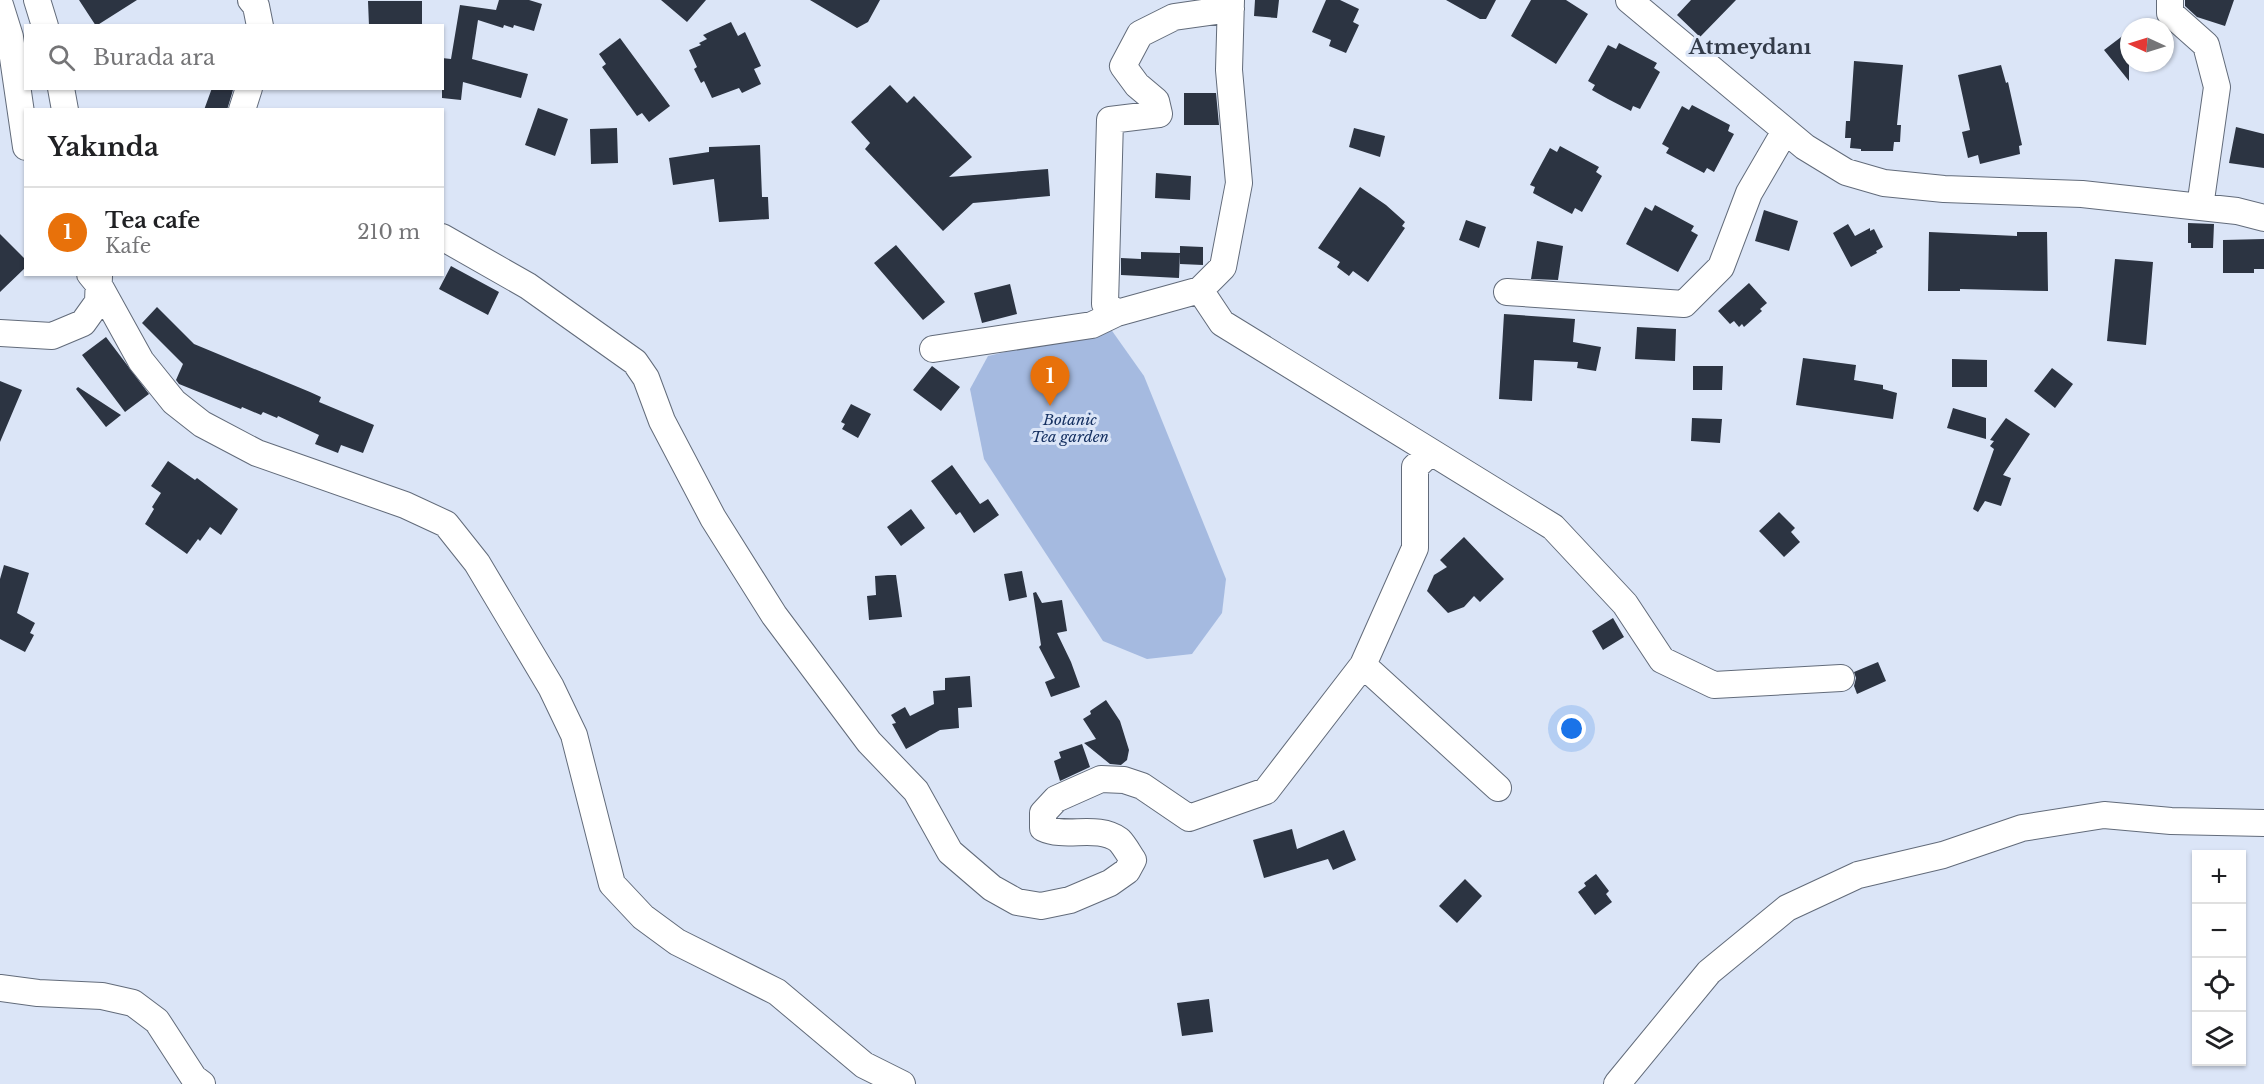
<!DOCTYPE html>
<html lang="tr">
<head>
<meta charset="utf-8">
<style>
	:root { --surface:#fff; --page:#f2f2f2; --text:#202124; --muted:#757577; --line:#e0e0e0; --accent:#0f766e }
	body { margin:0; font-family:"Libre Baskerville",serif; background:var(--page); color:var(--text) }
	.controls { position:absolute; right:18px; bottom:18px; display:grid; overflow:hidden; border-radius:0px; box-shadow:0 2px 4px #0004 }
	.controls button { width:54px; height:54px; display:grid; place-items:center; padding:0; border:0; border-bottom:2px solid var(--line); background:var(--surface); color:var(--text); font:30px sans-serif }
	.compass { position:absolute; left:2120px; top:18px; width:54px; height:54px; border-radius:50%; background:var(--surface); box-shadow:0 2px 4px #0004; rotate:274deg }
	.you { position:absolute; left:1572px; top:729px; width:21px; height:21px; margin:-15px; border:4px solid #fff; border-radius:50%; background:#1a73e8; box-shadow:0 0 0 9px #1a73e833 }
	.badge { display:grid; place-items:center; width:39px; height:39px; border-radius:50%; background:var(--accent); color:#fff; font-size:20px; font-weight:700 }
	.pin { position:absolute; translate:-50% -50px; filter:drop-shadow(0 2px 3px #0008) }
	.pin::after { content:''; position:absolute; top:32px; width:21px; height:18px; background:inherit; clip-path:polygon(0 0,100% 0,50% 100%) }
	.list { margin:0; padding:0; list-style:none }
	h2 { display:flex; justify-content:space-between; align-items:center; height:78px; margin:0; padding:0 24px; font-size:26px }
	h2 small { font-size:20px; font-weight:400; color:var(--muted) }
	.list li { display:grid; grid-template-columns:39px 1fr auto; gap:18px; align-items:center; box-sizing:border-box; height:90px; padding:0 24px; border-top:2px solid var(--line) }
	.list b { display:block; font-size:22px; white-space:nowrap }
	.list p { margin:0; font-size:20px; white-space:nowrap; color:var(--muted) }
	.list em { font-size:20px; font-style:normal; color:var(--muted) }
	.icon { flex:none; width:33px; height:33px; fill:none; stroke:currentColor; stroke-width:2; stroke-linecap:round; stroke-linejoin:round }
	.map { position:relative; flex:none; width:2264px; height:1084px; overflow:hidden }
	.search { position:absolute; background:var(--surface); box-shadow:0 2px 4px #0004; left:24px; top:24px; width:420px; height:66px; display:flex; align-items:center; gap:15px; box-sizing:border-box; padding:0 21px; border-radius:0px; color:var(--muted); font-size:22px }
	.panel { position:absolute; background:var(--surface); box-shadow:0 2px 4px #0004; left:24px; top:108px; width:420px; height:168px; border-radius:0px }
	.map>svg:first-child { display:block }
	.green { fill:#a5bae0 }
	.building { fill:#2c3442 }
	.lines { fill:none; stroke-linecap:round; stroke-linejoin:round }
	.minor-casing { stroke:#626b7a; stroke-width:28 }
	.minor { stroke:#fff; stroke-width:26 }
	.labels { text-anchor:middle; stroke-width:6; stroke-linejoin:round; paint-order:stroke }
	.park-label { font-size:15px; font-style:italic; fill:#153061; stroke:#dbe5f7 }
	.district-label { font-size:21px; font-weight:bold; fill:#333b49; stroke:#dbe5f7 }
</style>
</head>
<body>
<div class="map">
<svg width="2264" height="1084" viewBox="0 0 2264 1084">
	<rect width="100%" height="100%" fill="#dbe5f7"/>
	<path class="green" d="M1110,328L1144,376L1226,579L1222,613L1192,654L1147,659L1103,641L984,459L970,389L988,356Z"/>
	<path class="building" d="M79,0H137L96,26Z
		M499,0H529L542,4L534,31L514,25L513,28L504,25L503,28L478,20L472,59L528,74L521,98L463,82L461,100L442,98V58L451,59L460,5L496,10Z
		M661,0H706L687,22Z
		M810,0H880L868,22L857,28Z
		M1255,0H1279L1277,18L1254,16Z
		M1326,0H1340L1359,9L1353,22L1359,25L1346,53L1329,46L1331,40L1312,32Z
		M1446,0H1496L1486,19H1480Z
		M1531,0H1566L1588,14L1556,64L1511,36Z
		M1691,0H1736L1700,37L1677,15Z
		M2185,0H2234L2225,26L2197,17L2185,6Z
		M368,1H422V26H369Z
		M731,22L738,36L745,32L761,66L754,69L761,84L742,93L739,88L712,98L704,81L701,83L694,69L697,67L689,50L701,45L699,43L707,39L703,35Z
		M2129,31V81L2104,50Z
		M620,38L670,106L649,122L642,113L637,116L602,67L606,64L599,54Z
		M1619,43L1657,63L1654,68L1660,72L1640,109L1633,106L1631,111L1608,99L1592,90L1595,85L1588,81L1608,45L1616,49Z
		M1854,61L1903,65L1897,125H1901L1900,142H1894L1893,151H1861V149L1850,148L1851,138H1845L1846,121H1850Z
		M2001,65L2006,83L2008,82L2022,145L2019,146L2020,154L1980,164L1978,155L1968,158L1962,132L1970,130L1958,75Z
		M890,85L907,103L914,96L972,157L949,177L1048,169L1050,196L973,203L943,231L865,149L870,143L851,122Z
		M212,88L233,90L227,110H204Z
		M1184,93H1216L1219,125H1184Z
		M1692,105L1730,125L1728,131L1734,134L1714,172L1707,168L1704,173L1666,153L1669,148L1662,144L1682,106L1689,110Z
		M538,108L568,119L555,156L525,145Z
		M2236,127L2264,134V168L2229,163Z
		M617,128L618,163L591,164L590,129Z
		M1354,128L1385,136L1380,157L1349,147Z
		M760,145L762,197H768L769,219L719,222L714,179L673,185L669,158L709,152V147Z
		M1560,146L1599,167L1596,172L1602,176L1582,212L1575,208L1572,214L1533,193L1535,187L1530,185L1550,148L1557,152Z
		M1156,173L1191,176L1190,200L1155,198Z
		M1360,187L1386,205L1405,222L1402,226L1405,228L1368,282L1353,271L1349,276L1337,267L1340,262L1318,248Z
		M1655,205L1694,226L1691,231L1698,235L1678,272L1626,244L1645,207L1652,211Z
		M1764,210L1798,221L1789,251L1755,241Z
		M1466,220L1486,227L1479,248L1459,240Z
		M2188,223L2214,224L2213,248H2191V243H2188Z
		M1848,224L1855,236L1870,228V231L1874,229L1883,247L1876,251L1877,253L1851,267L1833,233Z
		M1929,232L2017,236V232H2047L2048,291L1960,289V291H1928Z
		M0,234L26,260V267L0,292Z
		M2264,239V269H2254V273H2223V240Z
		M1537,241L1563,246L1558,280L1531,279Z
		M896,245L945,302L923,320L874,263Z
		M1180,246L1203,247V265L1180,264Z
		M1141,252L1180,253L1179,278L1121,275V258L1141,259Z
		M2115,259L2153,262L2146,345L2107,341Z
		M451,266L499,292L488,315L439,289Z
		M1749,283L1767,303L1760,309L1762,311L1744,327L1742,324L1739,327L1734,321L1730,324L1718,311Z
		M1010,284L1017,314L982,323L974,293Z
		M157,307L194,344L310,392L321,397L319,402L374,425L363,453L341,445L338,453L315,444L319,435L278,416L277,418L263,412L261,415L242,407L241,409L179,384L176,380L183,364L142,323Z
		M1504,314L1575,319L1573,342L1601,347L1596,371L1577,368L1578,362L1534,360L1532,401L1499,399Z
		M1637,327L1676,329L1675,361L1635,359Z
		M106,337L149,394L125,412L82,355Z
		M1803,358L1856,365L1854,380L1883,385V389L1897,393L1893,419L1796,405Z
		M1952,359L1987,360V387H1952Z
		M932,366L960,387L941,411L913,390Z
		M1693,366H1723L1722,390H1693Z
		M2052,368L2073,384L2055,408L2034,391Z
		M0,381L22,390L0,442Z
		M78,387L121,415L106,427L76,389Z
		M851,404L871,414L858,438L842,429L845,424L841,422Z
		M1953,408L1986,418V439L1947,428Z
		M1692,418L1722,419L1720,443L1691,441Z
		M2006,418L2030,434L2003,475L2011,478L2001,506L1985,501L1978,512L1973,509L1994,449L1990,446L1994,441L1990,440Z
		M168,461L195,480L197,478L238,509L221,535L210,527L200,541L198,539L187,554L145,524L154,509L152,507L161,493L151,486Z
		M952,465L980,504L988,499L999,515L974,533L960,512L956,515L931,481Z
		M911,509L925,528L901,546L887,527Z
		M1779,512L1795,528L1791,532L1800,542L1784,557L1759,531Z
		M1464,537L1504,579L1480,602L1474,596L1464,607L1448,613L1427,591L1434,575L1447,567L1440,560Z
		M4,565L29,573L17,613L35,623L30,633L34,635L25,652L0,639V579Z
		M1022,571L1027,597L1009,601L1004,574Z
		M888,575H896L902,617L869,620L867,596L876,595L875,576Z
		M1036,592L1042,603L1062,600L1067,631L1057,633L1071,662L1080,687L1051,697L1045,682L1055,678L1039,647L1041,645L1033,593Z
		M1613,618L1624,637L1603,650L1592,631Z
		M1878,662L1886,681L1857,694L1854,686L1856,678L1854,672Z
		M970,676L972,707L958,708L959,728L940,730L906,749L892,724L896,723L891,715L905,707L910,716L934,704L933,691L945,690V678Z
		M1106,700L1120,721L1129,750L1127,760L1121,765L1110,764L1084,743L1096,739L1083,719L1091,714L1090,711Z
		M1082,744L1090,767L1060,781L1054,761L1061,758L1059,752Z
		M1292,829L1297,849L1344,830L1356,860L1333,870L1328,859L1264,878L1253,840Z
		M1596,874L1609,891L1606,894L1612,902L1595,915L1578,892L1586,886L1584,883Z
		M1465,879L1482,896L1457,923L1439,906Z
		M1209,999L1213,1032L1182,1036L1177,1003Z"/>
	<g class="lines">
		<g class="minor-casing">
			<path id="minor" d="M37,0L45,26
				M251,0L256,6L260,26
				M1629,0L1805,147L1846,172L1884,183L1944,189L2082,194L2237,211L2264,218
				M2170,0V13L2206,45L2217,87L2200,207
				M0,5L10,37L26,147
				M1231,9L1174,17L1140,34L1123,66L1137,85L1156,101L1159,114L1110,120L1105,304L1117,313L1200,290L1223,267L1239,183L1229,70L1231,0
				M61,88L65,110
				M242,110L249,88
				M442,237L528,286L635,362L646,378L662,421L713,518L774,615L869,742L916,791L950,852L992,888L1017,902L1041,906L1070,900L1110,883L1127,871L1133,860C1129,854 1124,845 1119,840C1097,824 1066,839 1043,828V813L1056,799L1101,779L1124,780L1142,786L1189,818L1266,791L1363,665L1415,548V467L1431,452
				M90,274L99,285L141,361L174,402L202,424L257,453L405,505L446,524L477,563L551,687L574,735L612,884L643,917L677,942L777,992L864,1065L902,1084
				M1200,290L1222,323L1553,527L1625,604L1662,660L1714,685L1841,678
				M1507,292L1684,304L1721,267L1749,193L1785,131
				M0,333L52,336L83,323L98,302L99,276
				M933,349L1092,325L1117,313
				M1363,665L1498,788
				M0,988L38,993L102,996L133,1003L157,1021L194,1078L202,1084
				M1617,1084L1709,972L1787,908L1858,875L1943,855L2022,828L2104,815L2171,821L2264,823"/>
		</g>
		<use href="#minor" class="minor"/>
	</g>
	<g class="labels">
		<g class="park-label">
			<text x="1070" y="425">Botanic<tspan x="1070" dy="17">Tea garden</tspan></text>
		</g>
		<g class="district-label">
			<text x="1750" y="54">Atmeydanı</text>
		</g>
	</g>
</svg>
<div class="controls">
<button>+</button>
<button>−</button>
<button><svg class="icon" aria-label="locate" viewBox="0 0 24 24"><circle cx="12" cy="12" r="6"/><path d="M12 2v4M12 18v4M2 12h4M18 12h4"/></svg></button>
<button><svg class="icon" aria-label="layers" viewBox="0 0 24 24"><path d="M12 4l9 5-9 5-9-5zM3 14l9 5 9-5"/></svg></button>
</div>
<svg class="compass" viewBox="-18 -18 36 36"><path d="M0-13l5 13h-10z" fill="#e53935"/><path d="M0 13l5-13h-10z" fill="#757577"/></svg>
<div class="you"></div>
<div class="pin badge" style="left:1050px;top:406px;background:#e8710a">1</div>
<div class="search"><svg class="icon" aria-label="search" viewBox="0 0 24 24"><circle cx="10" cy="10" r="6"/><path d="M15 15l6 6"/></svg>Burada ara</div>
<section class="panel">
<h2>Yakında<small></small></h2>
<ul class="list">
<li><span class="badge" style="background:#e8710a">1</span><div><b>Tea cafe</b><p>Kafe</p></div><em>210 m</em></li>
</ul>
</section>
</div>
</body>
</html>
